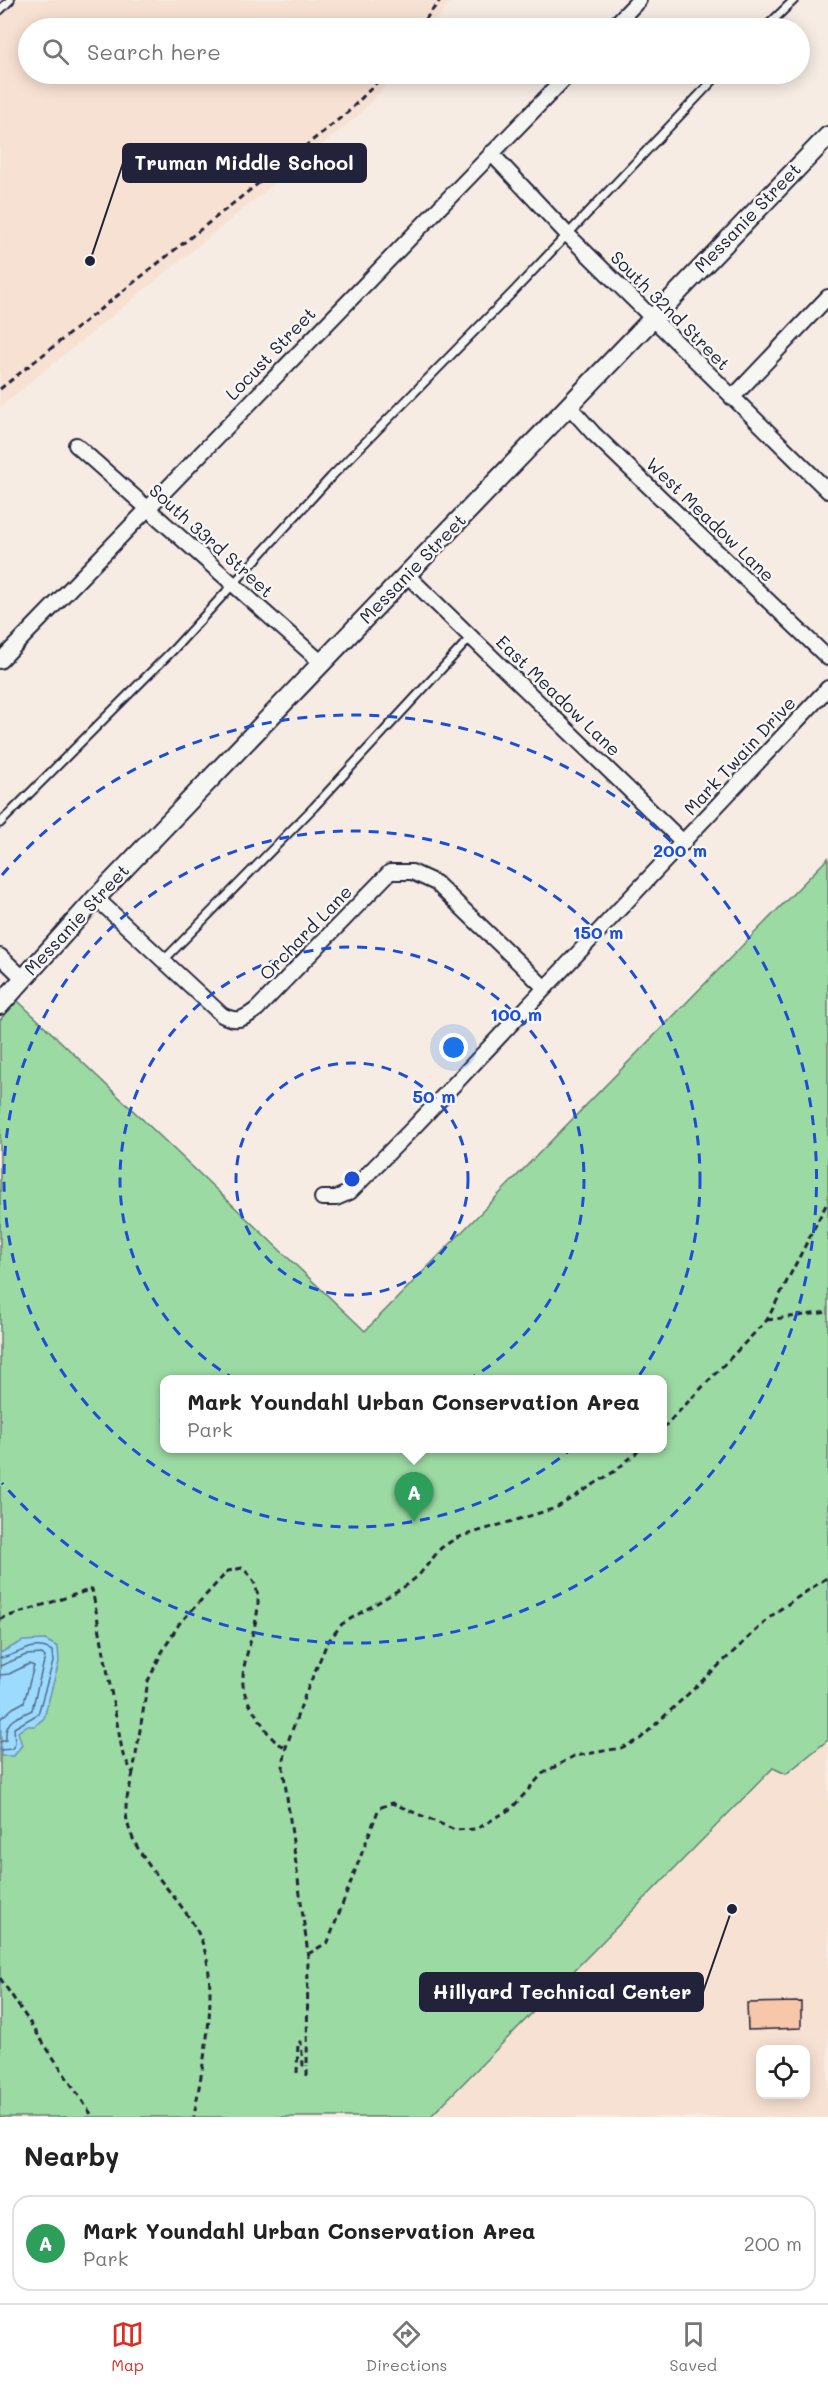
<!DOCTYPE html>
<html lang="en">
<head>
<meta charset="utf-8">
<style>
	:root { --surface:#fff; --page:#f6f6f6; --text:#222; --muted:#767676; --line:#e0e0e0; --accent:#d93025 }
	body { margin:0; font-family:Mali,sans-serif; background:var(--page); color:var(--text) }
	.controls { position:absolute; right:18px; bottom:18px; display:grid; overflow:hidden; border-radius:12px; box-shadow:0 3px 15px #0003 }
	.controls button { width:54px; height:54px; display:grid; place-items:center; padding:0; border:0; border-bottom:2px solid var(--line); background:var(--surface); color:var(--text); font:30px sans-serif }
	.you { position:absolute; left:454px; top:1048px; width:21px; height:21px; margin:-15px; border:4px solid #fff; border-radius:50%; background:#1a73e8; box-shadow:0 0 0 9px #1a73e833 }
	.badge { display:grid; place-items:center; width:39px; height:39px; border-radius:50%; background:var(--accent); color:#fff; font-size:20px; font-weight:700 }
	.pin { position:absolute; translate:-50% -50px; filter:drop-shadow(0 2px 3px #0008) }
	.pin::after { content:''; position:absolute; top:32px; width:21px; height:18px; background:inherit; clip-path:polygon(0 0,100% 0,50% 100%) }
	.popup { position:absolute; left:160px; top:1375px; width:507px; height:78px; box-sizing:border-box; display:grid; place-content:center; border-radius:12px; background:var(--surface); filter:drop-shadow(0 2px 4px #0005); font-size:20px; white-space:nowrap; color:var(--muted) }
	.popup b { font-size:22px; color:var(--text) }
	.popup::after { content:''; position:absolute; left:50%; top:100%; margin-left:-12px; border:12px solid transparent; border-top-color:var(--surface) }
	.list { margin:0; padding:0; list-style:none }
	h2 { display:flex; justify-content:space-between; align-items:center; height:78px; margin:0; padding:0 24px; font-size:26px }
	h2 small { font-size:20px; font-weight:400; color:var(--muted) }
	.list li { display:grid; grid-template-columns:39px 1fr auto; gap:18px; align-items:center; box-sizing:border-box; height:96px; margin:0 12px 12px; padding:0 12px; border:2px solid var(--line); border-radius:18px }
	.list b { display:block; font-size:22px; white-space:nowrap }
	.list p { margin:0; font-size:20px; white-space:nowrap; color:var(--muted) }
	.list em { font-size:20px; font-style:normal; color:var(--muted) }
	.icon { flex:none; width:33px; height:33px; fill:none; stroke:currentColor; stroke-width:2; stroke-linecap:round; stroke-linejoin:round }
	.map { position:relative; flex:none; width:828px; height:2117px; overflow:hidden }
	.search { position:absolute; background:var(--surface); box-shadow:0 3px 15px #0003; left:18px; right:18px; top:18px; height:66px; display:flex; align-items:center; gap:15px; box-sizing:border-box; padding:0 21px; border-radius:33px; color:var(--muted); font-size:22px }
	.sheet { height:186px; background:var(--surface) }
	nav { display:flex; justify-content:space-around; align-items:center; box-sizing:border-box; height:84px; border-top:2px solid var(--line); background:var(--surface); font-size:16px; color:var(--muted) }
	nav a { display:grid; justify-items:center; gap:3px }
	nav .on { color:var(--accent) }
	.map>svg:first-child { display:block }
	.built { fill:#f7e1d2; fill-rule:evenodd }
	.green { fill:#9cdaa3; stroke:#5f7e6f; stroke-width:1.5; fill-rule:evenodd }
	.water { fill:#9cdbfe; stroke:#6b91b0; stroke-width:1.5 }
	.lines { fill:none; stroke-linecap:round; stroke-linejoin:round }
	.shore { stroke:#536c89; stroke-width:1.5 }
	.building { fill:#f8c6a9; stroke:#22223b; stroke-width:1.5 }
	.lane-casing { stroke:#22223b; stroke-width:11 }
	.street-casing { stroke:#22223b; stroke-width:18 }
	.secondary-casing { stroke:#22223b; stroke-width:22 }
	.path { stroke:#22223b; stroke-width:3; stroke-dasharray:6 4.5; stroke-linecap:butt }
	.lane { stroke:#f6f6f2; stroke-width:7 }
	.street { stroke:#f6f6f2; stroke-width:14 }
	.secondary { stroke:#f6f6f2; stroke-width:18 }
	.ring { fill:none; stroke:#1d4ed8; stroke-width:3; stroke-dasharray:10 8 }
	.labels { text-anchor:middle; stroke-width:5; stroke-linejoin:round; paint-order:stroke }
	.street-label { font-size:18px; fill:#22223b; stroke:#f6f6f2 }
	.centre { fill:#1d4ed8; stroke:#f6f6f2; stroke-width:3 }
	.ring-label { font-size:18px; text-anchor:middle; font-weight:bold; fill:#1d4ed8; stroke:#f6f6f2; stroke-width:5; stroke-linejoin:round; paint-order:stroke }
	.leader { fill:none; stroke:#22223b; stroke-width:2 }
	.callout-dot { fill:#22223b; stroke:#f6f6f2; stroke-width:2 }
	.callout { fill:#22223b; stroke:#22223b; stroke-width:2 }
	.callout-label { font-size:20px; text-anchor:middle; font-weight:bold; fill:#fff }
</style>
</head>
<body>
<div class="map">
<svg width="828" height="2117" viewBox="0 0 828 2117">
	<rect width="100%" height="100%" fill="#f6ece3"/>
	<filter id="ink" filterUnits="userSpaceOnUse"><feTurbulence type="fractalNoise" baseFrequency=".0167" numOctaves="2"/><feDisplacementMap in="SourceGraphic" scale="12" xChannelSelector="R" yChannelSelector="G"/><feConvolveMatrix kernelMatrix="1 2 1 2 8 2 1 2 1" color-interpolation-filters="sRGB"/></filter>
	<g filter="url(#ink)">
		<path class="built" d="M0,0H451L431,28H28V74H395L359,115L0,407Z
			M828,1712V2117H430L774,1768ZM760,2050H806V2094H760Z"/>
		<path class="green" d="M828,858V1740L786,1774L773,1768L430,2117H0V1020L17,1000L365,1331ZM165,1380H663V1448H165Z"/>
		<path class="water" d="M45,1640L58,1647L59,1662L44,1718L35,1726H26L18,1732L22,1745L14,1756H1L0,1653L23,1641Z"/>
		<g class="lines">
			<path class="shore" d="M0,1658C19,1656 32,1639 52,1651L53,1662L38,1714L14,1728L15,1744L12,1749L0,1750
				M0,1666L26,1655L42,1654L45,1657L32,1710C17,1718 4,1719 6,1740L0,1742
				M0,1675L9,1674L29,1664L34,1666L24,1702L13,1708L0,1719"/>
		</g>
		<path class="building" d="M801,2002V2028L748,2030L747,2003Z"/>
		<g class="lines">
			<g class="lane-casing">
				<path id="lane" d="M0,10L10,0
					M765,28L794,0
					M0,823L174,649L331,477L515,290L719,74
					M164,960L314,807L471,637"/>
			</g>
			<g class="street-casing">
				<path id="street" d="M612,28L639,0
					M491,153L566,233L828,491
					M732,398L828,297
					M568,405L593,433L828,658
					M76,445L322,663
					M407,575L684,843
					M0,661L569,74
					M96,898L222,1015C237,1023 244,1019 257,1009L390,872H412L436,883L544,987
					M0,956L23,978
					M322,1198H336L350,1192L414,1127L828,688"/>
			</g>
			<g class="secondary-casing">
				<path id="secondary" d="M0,1005L96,898L828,136"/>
			</g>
			<path class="path" d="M419,28L440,0
				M0,389L348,112L385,74
				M767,1320L828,1312
				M663,1428L767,1320L828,1201
				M0,1619L92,1589L123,1755L133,1773L148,1681L162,1652L179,1624L228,1571L242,1568C279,1597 240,1647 243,1685C245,1700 253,1710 261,1722C268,1733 273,1743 286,1747
				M133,1773C131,1784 126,1797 126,1808C125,1855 182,1895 200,1937C222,1988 202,2064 194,2117
				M308,1954L328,1942L379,1808L392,1803L455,1830L477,1829L512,1808L542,1774L574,1756L621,1748L640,1739L776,1612L828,1577
				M0,1978L93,2117
				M297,2073L298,2042H301L303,2065H307L308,1954L283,1767L286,1747L305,1695L327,1643L342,1624L407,1585L419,1575L441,1548L456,1538L556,1508L615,1471L642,1448
				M307,2076V2065"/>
			<use href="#lane" class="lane"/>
			<use href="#street" class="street"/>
			<use href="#secondary" class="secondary"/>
		</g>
	</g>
	<g class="ring">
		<circle cx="352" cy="1179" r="116"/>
		<circle cx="352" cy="1179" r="232"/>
		<circle cx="352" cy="1179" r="348"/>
		<path d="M2 875A464 464 0 1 1 2 1483"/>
	</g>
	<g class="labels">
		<g class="street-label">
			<text transform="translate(748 218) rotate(-46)" y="6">Messanie Street</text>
			<text transform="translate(670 311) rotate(45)" y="6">South 32nd Street</text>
			<text transform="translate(271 354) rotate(-46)" y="6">Locust Street</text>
			<text transform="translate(710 520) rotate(44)" y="6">West Meadow Lane</text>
			<text transform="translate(211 541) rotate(42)" y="6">South 33rd Street</text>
			<text transform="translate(413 569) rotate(-46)" y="6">Messanie Street</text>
			<text transform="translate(558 696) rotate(44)" y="6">East Meadow Lane</text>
			<text transform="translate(740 756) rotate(-47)" y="6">Mark Twain Drive</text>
			<text transform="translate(77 920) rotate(-47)" y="6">Messanie Street</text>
			<text transform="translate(306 933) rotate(-46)" y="6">Orchard Lane</text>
		</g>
	</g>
	<circle cx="352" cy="1179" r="9" class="centre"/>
	<g class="ring-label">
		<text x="680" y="857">200 m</text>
		<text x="598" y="939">150 m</text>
		<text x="516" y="1021">100 m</text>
		<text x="434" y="1103">50 m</text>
	</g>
	<path class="leader" d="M90 261L123 163M732 1909L703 1992"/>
	<g class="callout-dot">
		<circle cx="90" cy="261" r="6"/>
		<circle cx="732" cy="1909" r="6"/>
	</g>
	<g class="callout">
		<rect x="123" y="144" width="243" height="38" rx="6"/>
		<rect x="420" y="1973" width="283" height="38" rx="6"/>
	</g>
	<g class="callout-label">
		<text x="244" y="170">Truman Middle School</text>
		<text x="562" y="1999">Hillyard Technical Center</text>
	</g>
</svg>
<div class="controls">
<button><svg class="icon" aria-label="locate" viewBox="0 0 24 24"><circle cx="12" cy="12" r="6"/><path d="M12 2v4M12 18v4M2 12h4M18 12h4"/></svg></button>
</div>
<div class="you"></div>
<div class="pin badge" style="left:414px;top:1522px;background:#2e9e5b">A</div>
<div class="popup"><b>Mark Youndahl Urban Conservation Area</b>Park</div>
<div class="search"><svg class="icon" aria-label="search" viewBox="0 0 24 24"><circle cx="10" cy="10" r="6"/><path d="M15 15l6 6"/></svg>Search here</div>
</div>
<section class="sheet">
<h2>Nearby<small></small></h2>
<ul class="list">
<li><span class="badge" style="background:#2e9e5b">A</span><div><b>Mark Youndahl Urban Conservation Area</b><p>Park</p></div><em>200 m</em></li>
</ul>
</section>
<nav>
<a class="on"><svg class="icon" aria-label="map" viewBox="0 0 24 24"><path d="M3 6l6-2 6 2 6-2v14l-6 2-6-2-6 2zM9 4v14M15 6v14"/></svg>Map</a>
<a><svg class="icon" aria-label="directions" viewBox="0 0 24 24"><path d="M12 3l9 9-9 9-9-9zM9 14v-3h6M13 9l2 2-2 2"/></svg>Directions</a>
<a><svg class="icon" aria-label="saved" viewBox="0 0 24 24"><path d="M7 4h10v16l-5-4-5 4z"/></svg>Saved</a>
</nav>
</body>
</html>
